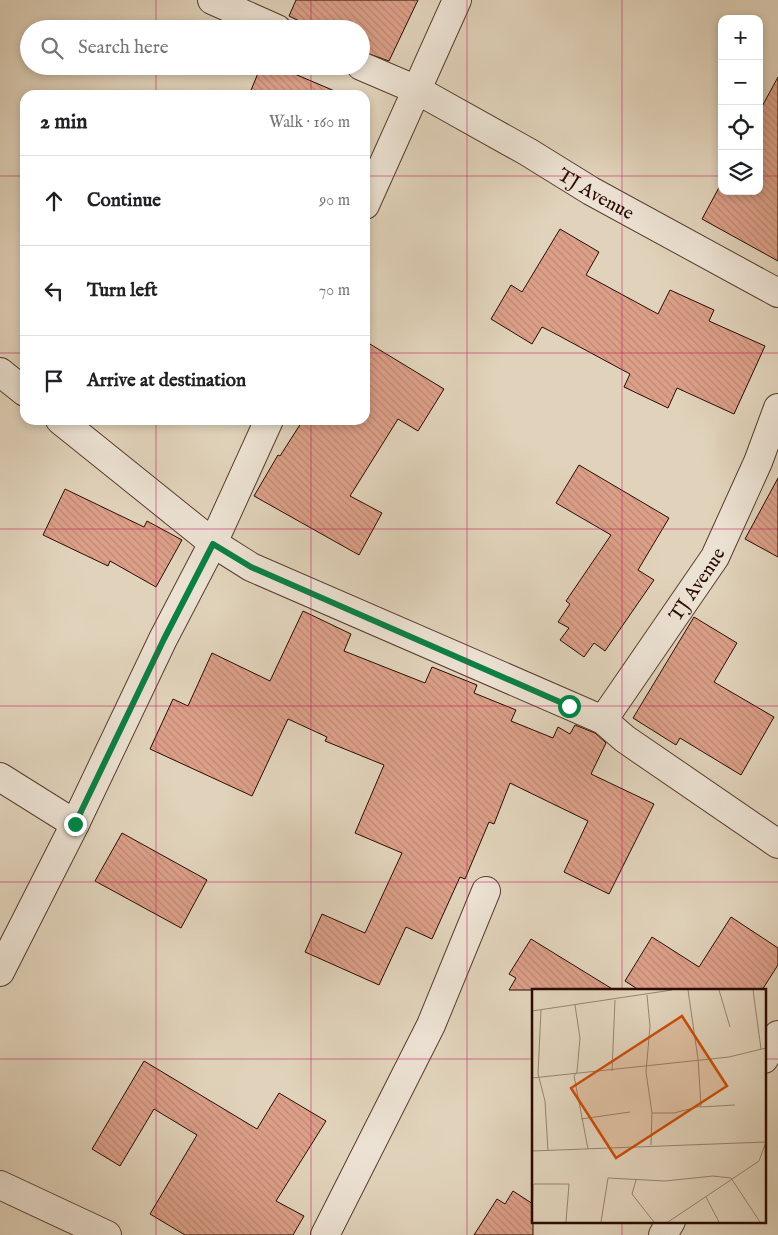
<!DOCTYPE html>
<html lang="en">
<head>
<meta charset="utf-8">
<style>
	:root { --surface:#fff; --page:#f2f2f2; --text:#202124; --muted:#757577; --line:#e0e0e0 }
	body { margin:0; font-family:"IM FELL English",serif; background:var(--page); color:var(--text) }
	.controls { position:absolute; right:15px; top:15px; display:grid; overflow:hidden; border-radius:10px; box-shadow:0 2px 8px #0003 }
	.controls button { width:45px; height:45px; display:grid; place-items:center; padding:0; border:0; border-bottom:1px solid var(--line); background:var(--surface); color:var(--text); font:25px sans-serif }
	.stop { position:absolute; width:15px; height:15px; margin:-11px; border:4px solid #0b8043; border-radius:50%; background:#fff }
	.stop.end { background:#0b8043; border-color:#fff; box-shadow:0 1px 5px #0008 }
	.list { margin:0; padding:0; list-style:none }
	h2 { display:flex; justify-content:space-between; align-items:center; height:65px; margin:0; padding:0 20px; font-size:21px }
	h2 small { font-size:16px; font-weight:400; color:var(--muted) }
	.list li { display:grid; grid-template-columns:32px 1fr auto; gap:15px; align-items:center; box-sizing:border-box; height:90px; padding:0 20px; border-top:1px solid var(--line) }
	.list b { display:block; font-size:19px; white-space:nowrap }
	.list em { font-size:16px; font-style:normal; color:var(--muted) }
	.icon { flex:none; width:28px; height:28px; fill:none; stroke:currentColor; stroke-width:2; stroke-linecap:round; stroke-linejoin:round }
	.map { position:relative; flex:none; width:778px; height:1235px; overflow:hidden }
	.search { position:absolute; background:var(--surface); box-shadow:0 2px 8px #0003; left:20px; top:20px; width:350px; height:55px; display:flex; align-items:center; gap:12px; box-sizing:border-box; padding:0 18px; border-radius:28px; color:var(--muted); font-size:19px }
	.panel { position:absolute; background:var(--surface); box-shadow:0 2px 8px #0003; left:20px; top:90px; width:350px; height:335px; border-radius:15px }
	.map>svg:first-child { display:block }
	.building { fill:url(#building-back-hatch); stroke:#2a0b00 }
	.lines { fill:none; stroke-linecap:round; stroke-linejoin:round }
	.street-casing { stroke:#583d2f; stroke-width:30 }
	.street { stroke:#ece2d3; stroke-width:28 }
	.route { stroke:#0b8043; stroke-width:6 }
	.grid { fill:none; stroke:#c2185b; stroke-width:1; stroke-opacity:0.55 }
	.labels { text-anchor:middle; stroke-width:4.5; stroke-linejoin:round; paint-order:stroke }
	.street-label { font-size:19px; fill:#2a0b00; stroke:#ece2d3 }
	.inset-road { fill:none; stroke:#988370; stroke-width:1 }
	.view { fill:#cc4d0a; fill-opacity:0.15; stroke:#cc4d0a; stroke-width:2.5 }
	.inset-edge { fill:none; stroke:#2a0b00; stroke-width:2.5 }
</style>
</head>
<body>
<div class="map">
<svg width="778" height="1235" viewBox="0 0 778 1235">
	<defs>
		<pattern id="building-back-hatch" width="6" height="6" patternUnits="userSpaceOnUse" patternTransform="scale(1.25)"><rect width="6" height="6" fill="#dca089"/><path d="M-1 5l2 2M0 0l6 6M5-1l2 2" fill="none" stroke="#bd8874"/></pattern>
	</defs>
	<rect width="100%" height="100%" fill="#e1d3bb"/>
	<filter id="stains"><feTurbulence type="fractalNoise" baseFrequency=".004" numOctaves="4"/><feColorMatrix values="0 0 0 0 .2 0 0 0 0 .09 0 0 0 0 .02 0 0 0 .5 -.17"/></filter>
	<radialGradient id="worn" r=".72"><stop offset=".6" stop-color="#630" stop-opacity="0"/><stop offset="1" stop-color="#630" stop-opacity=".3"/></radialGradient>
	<path class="building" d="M296,0H418L389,61L361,51V29H315L289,16Z
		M261,66H276L344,95H249Z
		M778,77V261L702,219L722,182V191H759V112Z
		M560,229L599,252L586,275L658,314L670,290L714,310L709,321L765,346L734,414L677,388L668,408L624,387L630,374L552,332L542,327L532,344L491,319L511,285L522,292Z
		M365,341L444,389L418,431L398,419L350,496L382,513L359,555L254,496L278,455L280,456L303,420H365Z
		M579,465L669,518L638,570L654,580L605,651L594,643L584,657L560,640L569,628L558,622L570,604L566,601L611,535L556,503Z
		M778,478V557L745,539Z
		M65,489L144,527L147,521L182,540L156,587L110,561L108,566L43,535Z
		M303,611L351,634L344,651L425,683L432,667L477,685L474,693L516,710L511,721L553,738L558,727L570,734L575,725L595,733L606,743L591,774L654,804L609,894L564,872L588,821L510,783L494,824L489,822L465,879L460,877L432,939L406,927L379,985L305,952L322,914L365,933L402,853L355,833L384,765L325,741L327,737L288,719L252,796L150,749L173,699L188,706L212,653L270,681Z
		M694,617L737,643L714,682L774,717L741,775L680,738L676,745L633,718Z
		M122,833L207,880L181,928L95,881Z
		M731,917L778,948V965L762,990H639L625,981L652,937L699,967Z
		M531,939L614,990H509L516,978L509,974Z
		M144,1061L257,1129L279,1093L326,1121L276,1201L304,1216L293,1235H185L150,1214L197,1135L154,1109L120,1166L92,1149Z
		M513,1191L533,1204V1235H474L497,1199L505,1204Z"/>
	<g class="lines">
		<g class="street-casing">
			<g id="street">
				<path d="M212,0L277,29"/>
				<path id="s1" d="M361,66L417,90L528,152L591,191L778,293"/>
				<path d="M365,205L457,0"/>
				<path d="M0,372L25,392"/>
				<path d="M60,420L213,543L251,567L603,720L625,739L778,844"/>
				<path id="s2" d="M603,720L715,557L758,462L778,408"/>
				<path d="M0,777L75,824"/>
				<path d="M0,972L75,824L163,639L213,543L269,420"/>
				<path d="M764,1059L778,1035"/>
				<path d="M0,1185L107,1235"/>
				<path d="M325,1235L431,1025L486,891"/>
				<path d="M663,1235L671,1221"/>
			</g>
		</g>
		<use href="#street" class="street"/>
	</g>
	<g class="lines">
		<path class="route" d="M75,824L164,639L213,544L251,567L569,706"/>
	</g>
	<path class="grid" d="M156,0V29M311,0V29M467,0V1235M622,0V990M156,66V95M311,66V95M0,176H25M365,176H722M759,176H778M0,353H25M365,353H778M156,420V1235M311,420V1235M0,529H778M0,706H778M0,882H778M0,1059H533M764,1059H778M622,1221V1235"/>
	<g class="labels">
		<g class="street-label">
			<text dy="7" stroke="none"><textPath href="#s1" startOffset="268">TJ Avenue</textPath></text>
			<text dy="7" stroke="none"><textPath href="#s2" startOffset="165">TJ Avenue</textPath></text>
		</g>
	</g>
	<g transform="translate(532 989)">
		<rect width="234" height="234" fill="#e1d3bb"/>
		<path class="inset-road" d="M187,1L198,38M221,1L229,60M115,6L118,37L114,83L120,124L119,156M43,16L48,49L45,83L42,87L56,160M9,21L6,85L13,112L16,162M0,22L140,1M80,82L83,11M0,89L197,68L234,59M168,118L203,116M120,124H142L169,117L166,70L156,1M49,130L98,123M0,162L234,153M104,191L100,205L122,233M2,195H37L34,233M174,208L187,233M0,233L1,195M69,233L76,189L133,192L181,187L199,189L228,233M136,233L227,172L234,153"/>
		<path class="view" d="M150,27L195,97L84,169L39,99Z"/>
		<rect width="234" height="234" class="inset-edge"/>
	</g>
	<rect width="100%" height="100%" filter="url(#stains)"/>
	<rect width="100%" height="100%" fill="url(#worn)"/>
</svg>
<div class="controls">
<button>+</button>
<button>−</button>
<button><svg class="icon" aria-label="locate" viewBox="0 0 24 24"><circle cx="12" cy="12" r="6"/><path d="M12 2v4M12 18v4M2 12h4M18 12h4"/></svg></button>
<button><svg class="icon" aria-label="layers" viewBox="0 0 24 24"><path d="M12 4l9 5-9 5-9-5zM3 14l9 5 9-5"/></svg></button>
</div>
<div class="stop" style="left:569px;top:706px"></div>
<div class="stop end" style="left:75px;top:824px"></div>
<div class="search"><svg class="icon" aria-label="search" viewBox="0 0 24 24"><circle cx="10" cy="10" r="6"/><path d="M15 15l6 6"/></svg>Search here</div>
<section class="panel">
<h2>2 min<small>Walk · 160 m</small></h2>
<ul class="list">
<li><svg class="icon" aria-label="ahead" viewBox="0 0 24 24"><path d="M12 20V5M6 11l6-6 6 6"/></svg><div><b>Continue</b></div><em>90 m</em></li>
<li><svg class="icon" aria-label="left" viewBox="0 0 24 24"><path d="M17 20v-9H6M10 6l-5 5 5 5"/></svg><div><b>Turn left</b></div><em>70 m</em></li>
<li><svg class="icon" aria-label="arrive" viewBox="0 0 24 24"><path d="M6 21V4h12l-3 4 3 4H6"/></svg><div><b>Arrive at destination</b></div></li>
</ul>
</section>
</div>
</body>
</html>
